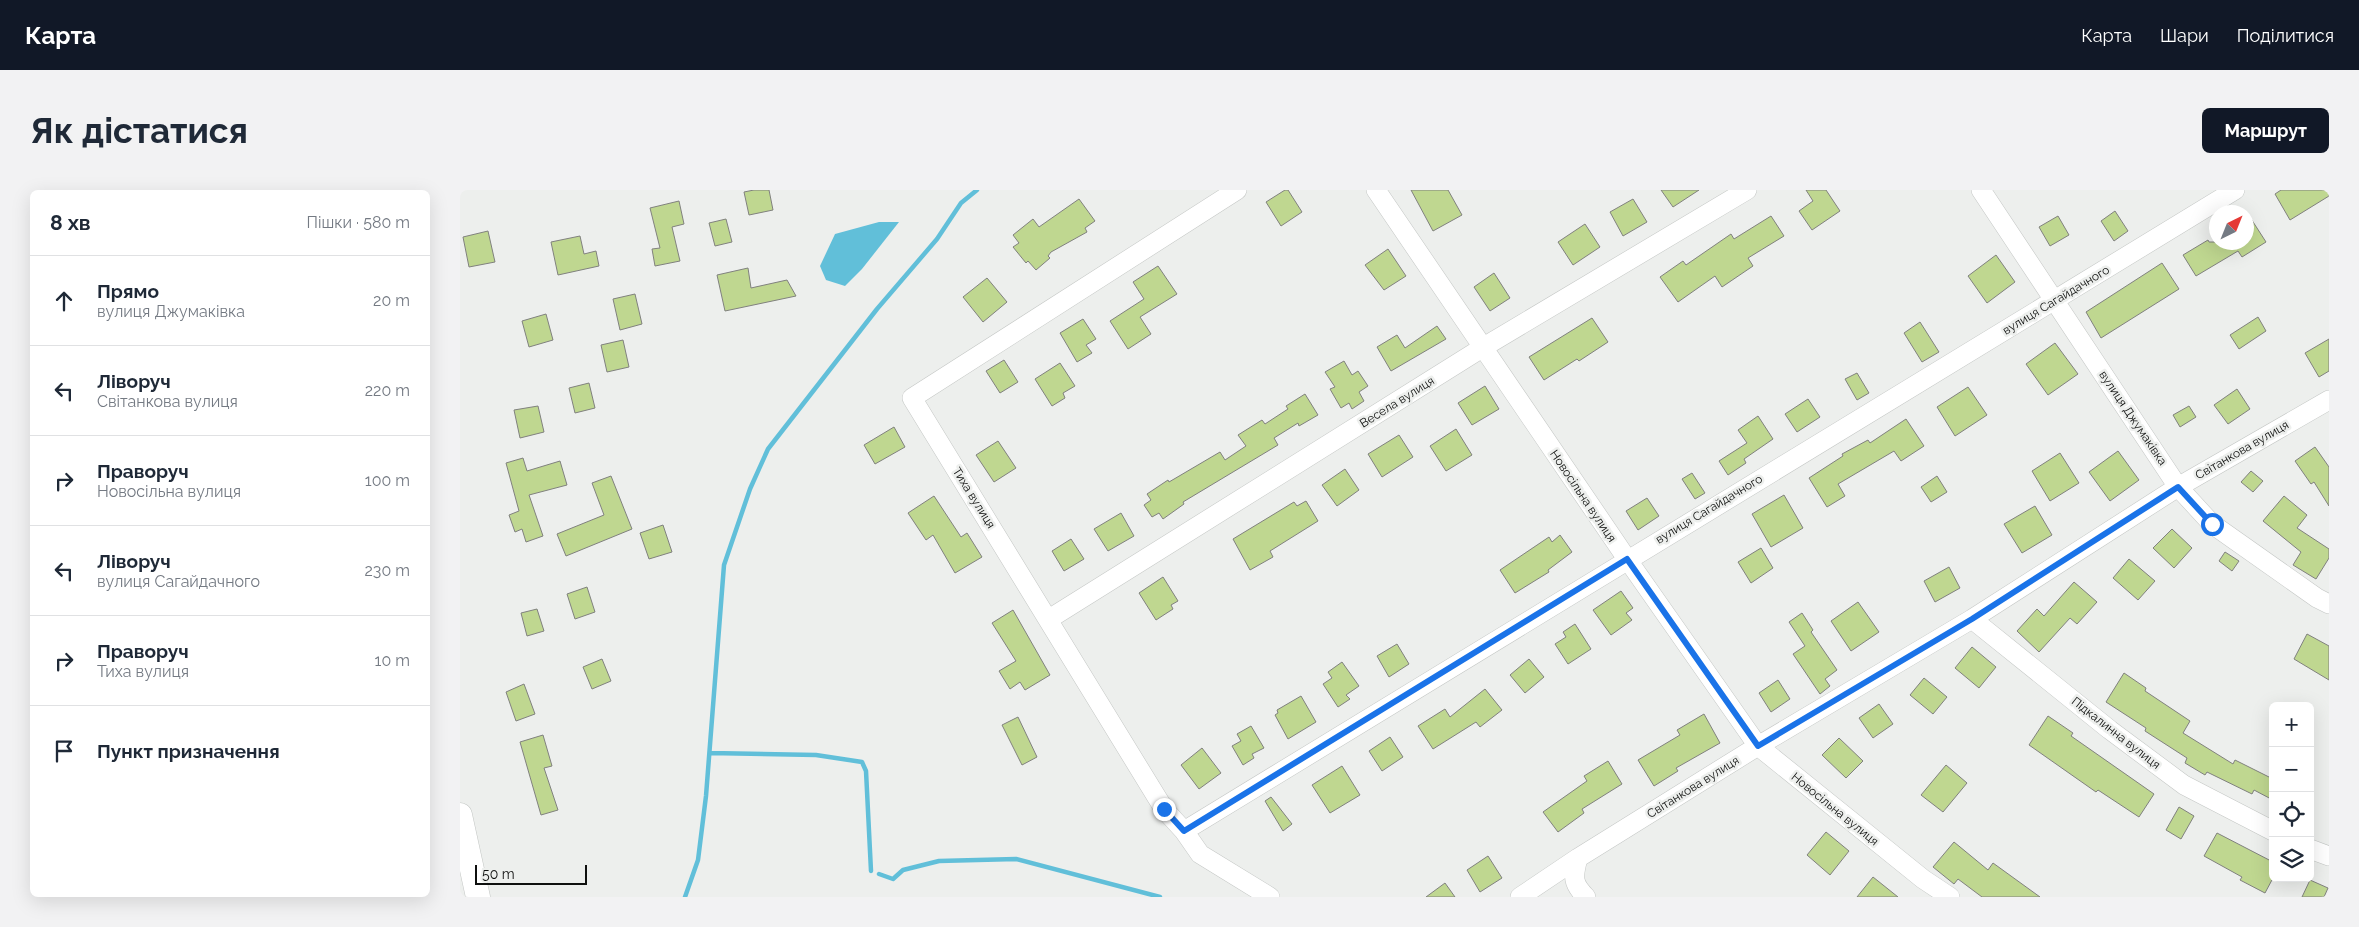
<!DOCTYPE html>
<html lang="uk">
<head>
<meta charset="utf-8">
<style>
	:root { --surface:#fff; --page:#f2f2f3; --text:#1f2937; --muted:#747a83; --line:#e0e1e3; --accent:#111827 }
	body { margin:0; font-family:Raleway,sans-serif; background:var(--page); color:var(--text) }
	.controls { position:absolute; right:15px; bottom:15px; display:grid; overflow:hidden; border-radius:8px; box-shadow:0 5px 20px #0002 }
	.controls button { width:45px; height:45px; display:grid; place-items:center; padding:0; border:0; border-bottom:1px solid var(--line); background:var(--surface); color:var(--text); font:25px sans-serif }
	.compass { position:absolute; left:1749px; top:15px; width:45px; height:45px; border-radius:50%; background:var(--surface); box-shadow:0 5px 20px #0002; rotate:43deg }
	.scale { position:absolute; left:15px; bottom:12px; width:112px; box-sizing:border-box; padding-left:5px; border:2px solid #0f100f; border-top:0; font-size:14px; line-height:18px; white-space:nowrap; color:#0f100f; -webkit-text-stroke:4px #edefed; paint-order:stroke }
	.stop { position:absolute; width:15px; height:15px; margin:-11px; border:4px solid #1a73e8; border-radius:50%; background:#fff }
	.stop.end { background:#1a73e8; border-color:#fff; box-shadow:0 1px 5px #0008 }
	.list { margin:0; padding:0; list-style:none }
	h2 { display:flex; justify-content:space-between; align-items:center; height:65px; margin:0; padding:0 20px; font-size:21px }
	h2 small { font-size:16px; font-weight:400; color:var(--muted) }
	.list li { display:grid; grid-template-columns:32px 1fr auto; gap:15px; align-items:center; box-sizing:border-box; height:90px; padding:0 20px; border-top:1px solid var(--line) }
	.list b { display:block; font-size:19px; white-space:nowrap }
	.list p { margin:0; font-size:16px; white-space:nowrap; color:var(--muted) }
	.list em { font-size:16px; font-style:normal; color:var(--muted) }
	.icon { flex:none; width:28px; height:28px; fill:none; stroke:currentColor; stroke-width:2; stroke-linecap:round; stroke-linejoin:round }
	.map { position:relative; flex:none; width:1869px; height:707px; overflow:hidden; border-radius:8px }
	header { display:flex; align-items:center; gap:30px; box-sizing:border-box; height:70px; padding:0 25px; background:var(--accent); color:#fff }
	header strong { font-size:24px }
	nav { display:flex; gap:28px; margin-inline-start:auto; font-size:18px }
	.intro { display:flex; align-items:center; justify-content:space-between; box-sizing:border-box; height:120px; padding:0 30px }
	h1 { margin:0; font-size:35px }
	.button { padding:12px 22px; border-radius:8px; background:var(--accent); color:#fff; font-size:18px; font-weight:700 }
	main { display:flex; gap:30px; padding:0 30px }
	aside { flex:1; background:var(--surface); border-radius:8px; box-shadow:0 5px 20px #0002 }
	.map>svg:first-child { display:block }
	.water { fill:#61bfd9 }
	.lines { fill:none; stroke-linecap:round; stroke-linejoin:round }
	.stream { stroke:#61bfd9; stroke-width:4.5 }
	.building { fill:#bfd790; stroke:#80817e }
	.minor-casing { stroke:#c4c7c5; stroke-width:20 }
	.major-casing { stroke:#c4c7c5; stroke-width:25 }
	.minor { stroke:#fff; stroke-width:19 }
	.major { stroke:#fff; stroke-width:24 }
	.route { stroke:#1a73e8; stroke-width:6 }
	.labels { text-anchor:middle; stroke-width:5; stroke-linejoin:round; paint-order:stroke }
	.street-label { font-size:12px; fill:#0f100f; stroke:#edefed }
</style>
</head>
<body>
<header>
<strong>Карта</strong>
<nav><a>Карта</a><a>Шари</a><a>Поділитися</a></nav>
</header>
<div class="intro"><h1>Як дістатися</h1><a class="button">Маршрут</a></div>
<main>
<aside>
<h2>8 хв<small>Пішки · 580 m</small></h2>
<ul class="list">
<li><svg class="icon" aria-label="ahead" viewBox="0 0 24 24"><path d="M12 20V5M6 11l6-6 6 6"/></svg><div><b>Прямо</b><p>вулиця Джумаківка</p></div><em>20 m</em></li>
<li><svg class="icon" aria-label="left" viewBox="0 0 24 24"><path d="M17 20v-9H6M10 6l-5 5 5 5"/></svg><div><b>Ліворуч</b><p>Світанкова вулиця</p></div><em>220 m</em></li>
<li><svg class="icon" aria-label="right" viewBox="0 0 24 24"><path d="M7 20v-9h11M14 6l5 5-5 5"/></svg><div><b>Праворуч</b><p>Новосільна вулиця</p></div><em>100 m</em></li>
<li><svg class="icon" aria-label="left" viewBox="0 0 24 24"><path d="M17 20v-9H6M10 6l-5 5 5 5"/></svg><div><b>Ліворуч</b><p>вулиця Сагайдачного</p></div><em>230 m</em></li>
<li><svg class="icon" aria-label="right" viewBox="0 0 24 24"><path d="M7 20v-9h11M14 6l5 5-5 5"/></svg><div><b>Праворуч</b><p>Тиха вулиця</p></div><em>10 m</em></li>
<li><svg class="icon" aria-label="arrive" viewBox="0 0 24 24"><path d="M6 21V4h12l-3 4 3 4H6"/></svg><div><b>Пункт призначення</b></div></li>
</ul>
</aside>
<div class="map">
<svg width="1869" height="707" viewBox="0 0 1869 707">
	<rect width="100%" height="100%" fill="#edefed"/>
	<path class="water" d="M419,32H439L402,79L385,96L366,90L360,76L375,44Z"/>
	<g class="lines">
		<path class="stream" d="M250,563L356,565L402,572L406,581L411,681
			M419,684L433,689L443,680L479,671L556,669L700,707
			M225,707L238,670L246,606L264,375L290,299L308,259L417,119L477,49L501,13L517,0"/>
	</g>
	<path class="building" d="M294,0H309L313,20L289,25L284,2Z
		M825,0H828L842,22L821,36L806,12Z
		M951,0H988L1002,25L973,41Z
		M1201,0H1239L1213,17Z
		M1346,0H1366L1380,21L1352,40L1339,21L1353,11Z
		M1821,0H1869V6L1830,30L1815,4Z
		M619,9L635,31L625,38L627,42L591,62L588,66L590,68L576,80L568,71L566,73L553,57L559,53L553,45L573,29L579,37Z
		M1173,9L1187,32L1163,46L1150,22Z
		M219,11L224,34L212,37L220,71L195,76L192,59L200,58L190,18Z
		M1655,21L1668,41L1654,51L1641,31Z
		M1786,21L1806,52L1782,67L1778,61L1736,86L1723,65L1748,50L1749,52H1786Z
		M1311,26L1324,46L1288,68L1293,76L1262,97L1255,86L1218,112L1200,87L1223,71L1226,75L1271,44L1274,49Z
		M1598,26L1609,45L1590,56L1579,37Z
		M266,29L272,52L255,56L249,33Z
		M1125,34L1140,57L1113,75L1098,52Z
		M28,41L35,72L9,77L3,47Z
		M120,46L124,64L136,61L139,76L98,85L91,52Z
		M928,59L946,86L924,100L905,75Z
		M1536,65L1555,92L1527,113L1508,86Z
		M1702,73L1719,99L1641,148L1626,122Z
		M698,76L717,104L680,127L691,144L668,159L650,131L684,109L673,92Z
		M288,78L291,98L327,90L336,106L265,121L257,85Z
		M1034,83L1050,108L1030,121L1014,97Z
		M527,88L547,112L523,132L503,107Z
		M175,104L182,134L160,140L153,109Z
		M86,124L93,150L69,157L62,131Z
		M1798,127L1806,141L1779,159L1770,145Z
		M1132,128L1148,152L1119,171L1117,169L1084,190L1069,167Z
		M623,129L636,149L626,155L632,163L617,172L600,143Z
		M1460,132L1479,162L1462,172L1444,143Z
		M977,136L986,149L931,181L917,157L937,145L945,158Z
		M1869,149V181L1859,187L1845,163Z
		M163,150L169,177L147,182L141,155Z
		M1595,153L1618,184L1588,205L1566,174Z
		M544,170L558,192L540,203L526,181Z
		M884,171L892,185L898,181L908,196L899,202L904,211L892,219L889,213L881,218L870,199L875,197L865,182Z
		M600,173L615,196L603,203L605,208L592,216L575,189Z
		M1397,183L1409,203L1397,210L1385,189Z
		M129,193L135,218L115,223L109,198Z
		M1025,196L1039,219L1012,235L998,213Z
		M1508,197L1527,225L1495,246L1477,217Z
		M1777,199L1790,219L1768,234L1754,215Z
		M845,204L858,225L839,236L838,233L814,248L818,255L723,312L724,314L703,329L699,323L692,327L684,315L691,310L687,304L708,290L709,292L760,262L765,270L786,256L778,245L802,230L805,234L828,219L826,216Z
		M1348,209L1360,227L1337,242L1325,224Z
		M78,216L84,242L60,248L54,220Z
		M1729,216L1736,227L1720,237L1713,225Z
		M1298,226L1313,249L1284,269L1286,273L1268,285L1259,271L1287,253L1278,240Z
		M1446,229L1464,256L1441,271L1434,261L1378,294L1385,306L1367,317L1349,288L1383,266L1382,264L1408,250L1410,253Z
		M434,237L445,257L415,274L404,255Z
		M996,239L1012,265L986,281L970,256Z
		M939,245L953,267L922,287L908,264Z
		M538,251L556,278L534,292L516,265Z
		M1855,257L1869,277V316L1854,292L1851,294L1835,271Z
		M1658,261L1679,290L1650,311L1629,282Z
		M1600,263L1619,293L1590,311L1572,281Z
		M63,268L67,281L100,271L107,295L69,305L83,346L66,352L62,339L55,342L49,325L59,321L46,273Z
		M885,279L899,300L877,316L862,295Z
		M1791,281L1803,291L1793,302L1781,292Z
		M1232,283L1245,303L1235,309L1222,289Z
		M151,286L172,339L106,366L97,344L144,325L132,293Z
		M1477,286L1487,302L1471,312L1461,297Z
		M1324,305L1343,338L1311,357L1292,324Z
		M474,306L501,347L507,343L522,367L495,383L473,345L466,350L448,323Z
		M1824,306L1847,325L1837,338L1869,359V368L1856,389L1833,375L1841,362L1803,331Z
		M1187,308L1199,326L1178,340L1166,321Z
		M846,311L858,331L810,361L813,367L790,380L773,349L834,312L837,316Z
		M1575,316L1592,345L1562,363L1544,334Z
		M661,323L674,346L648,361L634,339Z
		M203,335L212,362L189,369L180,343Z
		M1712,339L1732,358L1714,378L1693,358Z
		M1100,345L1112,362L1088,380L1089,382L1055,403L1040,380L1089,347L1092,352Z
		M611,349L624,369L604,381L592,361Z
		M1301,358L1313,378L1291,393L1278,372Z
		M1765,362L1779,371L1772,381L1759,371Z
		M1669,369L1695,391L1678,410L1653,388Z
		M1489,377L1500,398L1475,412L1464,391Z
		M703,387L718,411L711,415L713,419L696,430L679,403Z
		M1614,392L1637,412L1617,434L1610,428L1579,462L1557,441L1577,419L1584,426Z
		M127,397L135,422L115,429L107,404Z
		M1161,401L1173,418L1166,423L1172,430L1151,445L1133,420Z
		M1398,412L1419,442L1391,461L1371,431Z
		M77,419L84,441L67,446L61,423Z
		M553,420L590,485L565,500L560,492L550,499L539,481L556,471L532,433Z
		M1342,423L1353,440L1351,442L1377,480L1365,489L1370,496L1360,504L1333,464L1345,456L1329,432Z
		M1115,434L1131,459L1108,474L1095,454L1106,447L1103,442Z
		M1847,444L1869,456V490L1834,469Z
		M937,454L949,474L929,487L917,466Z
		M1512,457L1536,477L1519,498L1495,478Z
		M142,469L151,491L132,499L123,477Z
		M1069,469L1084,487L1065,503L1050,485Z
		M882,472L899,496L886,505L890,509L878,517L863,494L872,488L868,482Z
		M1664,483L1686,498L1685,501L1730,531L1723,543L1773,574L1775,570L1813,589V610L1794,600L1792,604L1747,582L1745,585L1725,573L1727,568L1685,541L1686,538L1646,512Z
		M1464,488L1487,507L1473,524L1450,505Z
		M1318,490L1330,509L1311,522L1299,503Z
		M64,494L75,524L56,531L46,502Z
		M1025,499L1042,520L1020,537L1016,532L973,559L958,536L985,519L990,527Z
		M841,506L856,532L828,549L815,525L818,523L817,520Z
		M1419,514L1433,534L1413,548L1399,528Z
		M1244,524L1260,553L1216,578L1218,581L1194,596L1178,570L1220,545L1217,540Z
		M1588,526L1613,543L1611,546L1694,604L1679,627L1638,600L1636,602L1569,555Z
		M558,527L577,567L562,575L542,535Z
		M791,536L804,558L792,564L794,568L783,575L772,556L781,551L777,544Z
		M83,545L92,576L84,578L98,620L81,625L60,552Z
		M930,547L943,567L922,581L909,561Z
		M1379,548L1403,571L1386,588L1362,565Z
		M742,558L761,583L739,599L721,575Z
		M1148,571L1162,594L1122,619L1124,623L1098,642L1083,622L1127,591L1124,586Z
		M1486,575L1507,593L1483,622L1461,605Z
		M882,576L900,605L870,623L852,595Z
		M811,607L832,634L823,641L805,611Z
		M1719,617L1734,626L1721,649L1706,640Z
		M1366,642L1389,661L1370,685L1347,665Z
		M1757,643L1813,672V688L1805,703L1780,690L1782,687L1744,666Z
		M1494,652L1528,680L1533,673L1580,707H1522L1498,689L1494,694L1473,677Z
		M1028,666L1042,688L1020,702L1007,680Z
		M1413,687L1438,707H1397Z
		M1850,690L1868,698L1864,707H1842Z
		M985,693L995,707H966Z"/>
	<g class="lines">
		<g class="minor-casing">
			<path id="minor" d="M777,0L452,208L704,619L724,641L740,664L810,707
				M916,0L1167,369L1298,556L1463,689L1490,707
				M1521,0L1718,297L1752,334L1857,408L1869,414
				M589,429L1022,158L1287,0
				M1512,429L1650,540L1724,595L1813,641
				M724,641L1775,0
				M1850,659L1869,666
				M1118,668C1113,687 1112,693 1126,707
				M1060,707L1118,668L1298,556L1512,429L1718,297L1869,210"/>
		</g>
		<g class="major-casing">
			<path id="major" d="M0,625L18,707"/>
		</g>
		<use href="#minor" class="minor"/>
		<use href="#major" class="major"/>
	</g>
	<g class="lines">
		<path class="route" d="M704,619L724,641L1167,369L1298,556L1512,429L1718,297L1752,334"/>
	</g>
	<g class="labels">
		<g class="street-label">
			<text transform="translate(1596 110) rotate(-31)" y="4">вулиця Сагайдачного</text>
			<text transform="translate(937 212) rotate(-32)" y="4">Весела вулиця</text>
			<text transform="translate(1673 228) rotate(56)" y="4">вулиця Джумаківка</text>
			<text transform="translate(1782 260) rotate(-30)" y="4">Світанкова вулиця</text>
			<text transform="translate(1123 306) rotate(56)" y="4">Новосільна вулиця</text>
			<text transform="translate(514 308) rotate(58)" y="4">Тиха вулиця</text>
			<text transform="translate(1249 319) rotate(-31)" y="4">вулиця Сагайдачного</text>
			<text transform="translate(1656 543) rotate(38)" y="4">Підкалинна вулиця</text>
			<text transform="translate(1233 597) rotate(-32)" y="4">Світанкова вулиця</text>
			<text transform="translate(1375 619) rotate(39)" y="4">Новосільна вулиця</text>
		</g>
	</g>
</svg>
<div class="controls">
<button>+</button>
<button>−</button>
<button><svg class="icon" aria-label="locate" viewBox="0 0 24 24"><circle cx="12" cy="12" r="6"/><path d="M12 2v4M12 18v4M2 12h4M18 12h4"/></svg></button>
<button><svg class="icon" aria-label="layers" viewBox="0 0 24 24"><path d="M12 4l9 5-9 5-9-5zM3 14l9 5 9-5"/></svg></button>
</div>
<svg class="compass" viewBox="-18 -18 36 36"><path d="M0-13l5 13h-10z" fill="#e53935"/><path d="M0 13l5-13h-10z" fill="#747a83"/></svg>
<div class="scale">50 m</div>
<div class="stop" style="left:1752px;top:334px"></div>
<div class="stop end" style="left:704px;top:619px"></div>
</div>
</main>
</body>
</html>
